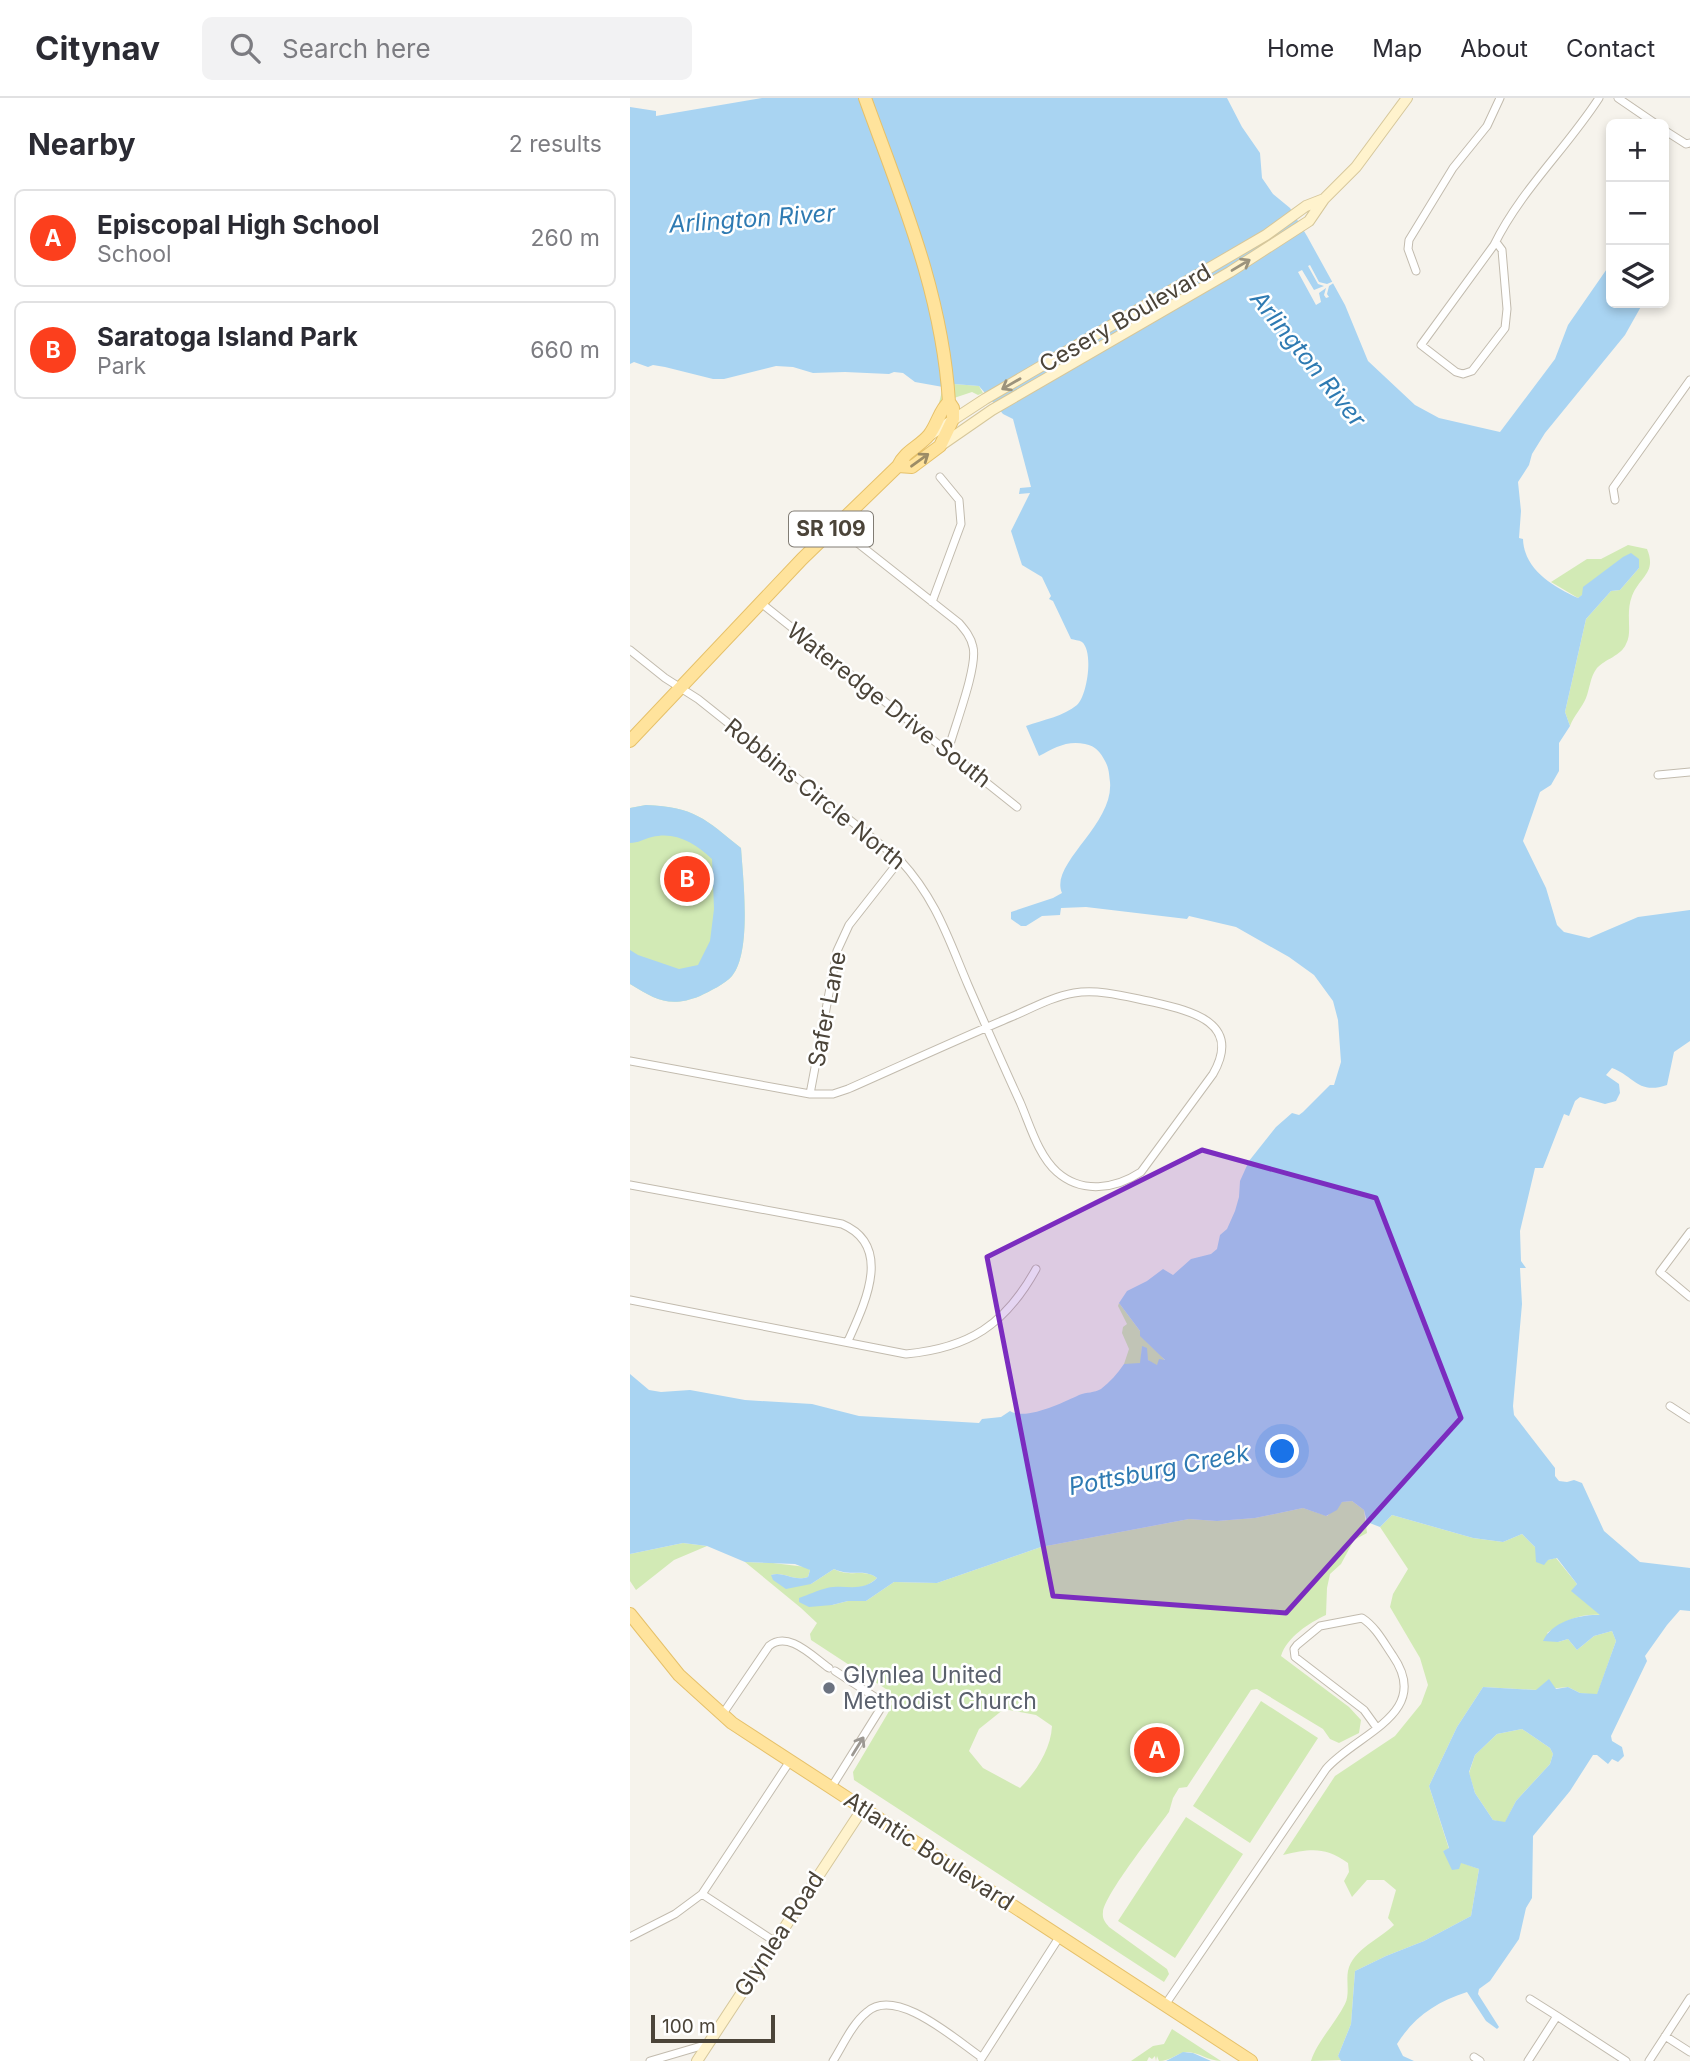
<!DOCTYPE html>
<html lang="en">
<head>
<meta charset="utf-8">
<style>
	:root { --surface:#fff; --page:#f2f2f3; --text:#2b2b33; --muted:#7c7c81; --line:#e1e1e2; --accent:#fc3f1d }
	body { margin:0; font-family:Inter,sans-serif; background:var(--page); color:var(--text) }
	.controls { position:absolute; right:21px; top:21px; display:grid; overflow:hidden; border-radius:10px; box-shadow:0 4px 10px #0003 }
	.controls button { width:63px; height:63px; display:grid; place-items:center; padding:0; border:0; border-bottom:2px solid var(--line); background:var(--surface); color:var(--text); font:35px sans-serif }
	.scale { position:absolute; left:21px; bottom:18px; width:124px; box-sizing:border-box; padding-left:7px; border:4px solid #4b4439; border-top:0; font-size:19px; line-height:24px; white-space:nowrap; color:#4b4439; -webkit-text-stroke:5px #fff; paint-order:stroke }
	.you { position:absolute; left:653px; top:1354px; width:24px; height:24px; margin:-18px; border:5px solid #fff; border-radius:50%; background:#1a73e8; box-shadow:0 0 0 10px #1a73e833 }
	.badge { display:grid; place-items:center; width:46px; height:46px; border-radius:50%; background:var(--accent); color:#fff; font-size:23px; font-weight:700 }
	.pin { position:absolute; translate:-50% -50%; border:4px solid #fff; box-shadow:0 2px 7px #0006 }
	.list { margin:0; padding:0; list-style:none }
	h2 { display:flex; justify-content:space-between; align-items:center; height:91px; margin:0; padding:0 28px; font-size:30px }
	h2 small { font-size:23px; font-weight:400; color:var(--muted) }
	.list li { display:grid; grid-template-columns:46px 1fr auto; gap:21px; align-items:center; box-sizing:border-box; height:98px; margin:0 14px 14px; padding:0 14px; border:2px solid var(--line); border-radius:10px }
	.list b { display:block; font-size:26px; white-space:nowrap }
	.list p { margin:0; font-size:23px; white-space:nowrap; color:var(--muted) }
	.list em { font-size:23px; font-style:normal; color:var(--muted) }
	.icon { flex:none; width:38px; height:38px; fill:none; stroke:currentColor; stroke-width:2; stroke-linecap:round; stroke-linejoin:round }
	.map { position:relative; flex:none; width:1060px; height:1963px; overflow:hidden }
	header { display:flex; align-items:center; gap:42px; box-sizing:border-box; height:98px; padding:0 35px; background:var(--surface); border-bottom:2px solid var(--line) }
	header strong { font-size:33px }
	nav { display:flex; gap:38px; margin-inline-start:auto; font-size:24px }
	.search { width:490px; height:63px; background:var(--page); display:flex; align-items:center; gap:18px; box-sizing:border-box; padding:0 24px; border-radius:10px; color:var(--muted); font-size:26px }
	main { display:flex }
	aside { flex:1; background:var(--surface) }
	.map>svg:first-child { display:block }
	.green { fill:#d2eab5; fill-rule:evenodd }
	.water { fill:#a9d4f2; fill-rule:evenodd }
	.pier { fill:#f6f3ec }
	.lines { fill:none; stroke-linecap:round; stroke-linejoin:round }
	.street-casing { stroke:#c2bbae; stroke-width:9 }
	.secondary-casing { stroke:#d6c79b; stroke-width:12 }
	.primary-casing { stroke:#e6c16a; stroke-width:14 }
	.street { stroke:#fff; stroke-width:7 }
	.secondary { stroke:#fff3cd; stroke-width:10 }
	.primary { stroke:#ffe39c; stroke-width:12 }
	.oneway { stroke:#9c937c }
	.oneway2 { stroke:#9c8c66 }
	.oneway3 { stroke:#9c9892 }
	.marked { fill:#7b2cbf; fill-opacity:0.2; stroke:#7b2cbf; stroke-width:5; stroke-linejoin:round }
	.worship-dot { fill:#6b7280; stroke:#fff; stroke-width:2.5 }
	.labels { text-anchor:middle; stroke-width:5; stroke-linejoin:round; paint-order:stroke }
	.shield { fill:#fff; stroke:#817c74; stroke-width:2 }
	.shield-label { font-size:21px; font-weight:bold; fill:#4b4439 }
	.street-label { font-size:23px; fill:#4b4439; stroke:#fff }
	.worship-label { font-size:23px; fill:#5b616d; stroke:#fff; text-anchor:start }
	.water-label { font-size:24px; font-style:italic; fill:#2e7ab2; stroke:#fff }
</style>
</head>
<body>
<header>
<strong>Citynav</strong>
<div class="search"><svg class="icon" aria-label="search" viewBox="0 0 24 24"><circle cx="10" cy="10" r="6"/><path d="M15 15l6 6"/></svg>Search here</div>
<nav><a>Home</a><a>Map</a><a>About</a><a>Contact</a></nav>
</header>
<main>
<aside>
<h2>Nearby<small>2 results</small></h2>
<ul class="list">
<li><span class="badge">A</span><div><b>Episcopal High School</b><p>School</p></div><em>260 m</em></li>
<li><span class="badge">B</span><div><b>Saratoga Island Park</b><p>Park</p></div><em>660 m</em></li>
</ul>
</aside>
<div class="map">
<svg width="1060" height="1963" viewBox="0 0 1060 1963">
	<rect width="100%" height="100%" fill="#f6f3ec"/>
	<path class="green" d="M324,286L349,288L353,295L348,297L342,294L309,305L313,289Z
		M998,447L1017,451C1027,475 1010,478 1002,498C995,516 1003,534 996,546C991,558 975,561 967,570C960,579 960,590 956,600C952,610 944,617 940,628L935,614L956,521L981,493L990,492L1009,470V461L948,500L921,484L957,461H971Z
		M16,707C65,709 75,721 111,750C113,780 122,854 102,878C95,886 80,893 70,898C40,910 26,902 0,886V710Z
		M489,1205L510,1233C513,1245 529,1252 535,1263L525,1268L518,1262L512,1248L511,1266H494L499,1251L492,1235L493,1229L497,1226L488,1208Z
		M722,1403L734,1412L737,1435L724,1442L711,1466L700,1476L697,1490L696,1517C679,1525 657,1539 651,1558L719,1609L731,1622L729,1635L709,1645L700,1641L693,1631L627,1591L621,1592L557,1689L549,1690L543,1700L539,1714C526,1732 475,1796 473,1814C472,1821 475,1824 479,1829L537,1871L539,1876L534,1884L224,1682L223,1674L258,1615L262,1606L259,1593L181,1542L180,1536L187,1525L171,1510L115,1464L143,1465L176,1469L180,1472L178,1479C163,1484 154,1473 141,1477L181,1486L204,1471C221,1480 234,1470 247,1480C238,1488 231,1491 219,1490L202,1507L218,1503H236L264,1484L307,1485L411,1449L559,1421L587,1423L625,1420L673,1410L697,1418L712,1404ZM374,1611L406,1617L422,1628C421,1651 406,1674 390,1690L353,1670L339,1653L349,1631Z
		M762,1417L843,1440L873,1444L892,1436L918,1462L926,1460L947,1486L942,1493L971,1517C950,1515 934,1523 917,1535L928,1544L938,1541L947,1552L964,1538L982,1533L986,1543L967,1597L950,1595L938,1589L907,1592L853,1589L827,1629L799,1688L819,1751L813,1753L830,1764L849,1771L841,1818L794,1843L756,1858L725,1873L721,1926L708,1958L711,1962L681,1963C688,1942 705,1926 715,1906C720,1896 716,1883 718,1873C723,1851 750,1841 764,1827L758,1820L766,1792L754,1782H737L722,1799L714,1783L719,1774L718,1765C694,1748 680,1751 653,1757L705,1678L765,1638L791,1606L798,1587L790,1560L760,1509L763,1496L778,1471L750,1429Z
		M53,1445L77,1448L44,1462L6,1492L0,1483V1456Z
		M631,1603L688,1640L620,1745L563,1708Z
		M892,1631L920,1650L923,1656L920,1666L886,1703L875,1725L863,1722L845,1695L839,1675L845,1657L867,1636Z
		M556,1719L613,1756L545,1860L488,1823Z
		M542,1931L591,1963C578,1963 569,1954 557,1954C547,1955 540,1963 529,1963L527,1958L526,1963L525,1958L522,1961L519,1959L517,1963H501L523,1948L534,1946Z"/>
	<path class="water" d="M132,0H597L612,29L630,55L632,80L643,96L660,110L677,138L715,207L738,263L785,307L809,320L870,334L925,261L938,227L981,165V205H1013L995,237L915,335L902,356L899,367L888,384L891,413L889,440L893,441C894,471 922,488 948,500L952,497L953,489L993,459L1001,455L1009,461V470L990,492L981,493L956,521L935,614L940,628L929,645V673L921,687L910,694L893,743L916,790L927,827L934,834L959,840L1008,819L1060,812V943L1044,954L1037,987C1008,997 1004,978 982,970L976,977L989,986L990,995L986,1003L975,1006L950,999L945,1003L939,1018L934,1016L913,1070H905L890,1133L891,1163L896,1170H890L892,1206L883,1308L884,1317L925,1370V1378L929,1383L937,1384L944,1382L952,1385L974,1433L1010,1464L1060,1470V1513L1050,1512L1037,1527L1015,1558L1017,1563L981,1638L982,1643L992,1649L994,1658L988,1664L982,1661L978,1666L967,1657H963L940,1693L903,1738L902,1800L896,1810L889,1841L860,1883L849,1891L848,1896L869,1929L867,1931L856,1923L837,1894C806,1904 784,1919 767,1946L773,1958L784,1963H711L708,1958L721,1926L725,1873L756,1858L794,1843L841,1818L849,1771L831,1765L829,1771L822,1772L813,1753L819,1750L799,1688L827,1629L853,1589L906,1592L919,1581L926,1591L938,1589L950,1595L967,1596L986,1543L982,1533L964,1538L947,1552L938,1541L928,1544L913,1543C922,1523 951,1516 970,1517L941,1493L947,1486L927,1460L918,1462L914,1467L906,1464L905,1449L892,1436L873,1444L843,1440L762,1417L750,1429L737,1424L734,1412L722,1403L712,1404L707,1412L696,1418L673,1410L625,1420L587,1423L559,1421L411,1449L307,1485L264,1484L236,1503H218L202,1507L179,1509L169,1504V1500C178,1497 188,1492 197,1490C216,1486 232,1495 247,1480C234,1470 221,1479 204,1471L181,1486L156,1491L143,1482L141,1477C154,1473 163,1484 178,1479L180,1472L165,1466L115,1464L77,1448L53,1445L0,1456V1276L19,1292L31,1294L60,1292L115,1302L182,1306L229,1318L349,1325L352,1321L371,1319L380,1313C396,1323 434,1304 449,1297C457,1294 464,1295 471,1291C480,1284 487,1276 494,1266L510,1265L512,1248L517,1250L518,1262L527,1267L529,1261L535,1262L510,1238V1233L489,1205L497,1193L517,1183L533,1171L543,1177L561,1161L581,1156L587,1151L590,1137L597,1131L605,1113L609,1099L610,1083L619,1063L646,1029L662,1015L669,1017L673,1014L700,987H704L711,964L708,922L703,903L684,877L659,859L606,829L559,818L557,821L456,809L431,810L430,817L412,818L396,828H391L381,821V814L423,800L432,795C419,766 484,727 480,684C479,676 479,670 475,663C470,654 466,648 455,646C437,642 424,650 409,658L396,628C413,622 434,618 447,607C457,598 464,554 452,544C449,542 444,542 441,541L423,503L419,501L421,498L412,479L392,467L381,433L400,395L389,396L390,390L401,389L383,321L373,316L349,288L324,286L313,289L285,284L273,275L264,274L259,276L215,274L183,275L163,269L146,268L94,281H83L35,269L23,267L18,269L4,264L0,266V9L26,13V18ZM892,1631L920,1650L923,1656L920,1666L886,1703L875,1724L863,1722L845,1695L839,1674L845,1657L867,1636Z
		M16,707C65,709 75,721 111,750C113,780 122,854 102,878C95,886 80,893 70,898C40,910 26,902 0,886V852L8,857L49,871L68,867L80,843L84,811L82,761C65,745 45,733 22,739C14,741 8,745 0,745V710Z
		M553,1954L563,1955L581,1963H536Z"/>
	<path class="pier" d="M680,167L689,184L697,186L704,183L705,184L699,188L697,196L699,199L696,200L694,197L696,190L689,195L691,204L686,207L668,174L672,172L684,192L694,188L688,186L678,168Z"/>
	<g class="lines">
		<g class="street-casing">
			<path id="street" d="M988,0L1026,26
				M1034,32L1056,46L1060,45
				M866,144L872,152L877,211L875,230L842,273L833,276L826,274L791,247L864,147C891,92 936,51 969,0
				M786,173L778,151L779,142L823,70L857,28L870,0
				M985,402L983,390L1060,282
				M206,428L329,525C335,532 341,539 343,549C348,569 324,630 318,653
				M302,504L331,426L329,402L310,379
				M131,505L387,709
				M0,552L35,580L68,601L270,762C306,801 318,840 338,887C355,926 372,965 390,1004C400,1027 408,1057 427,1074C452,1096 485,1091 511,1074L583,976C614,922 556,912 518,903C494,898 468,891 444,895C420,899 397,913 374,922C322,944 270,968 218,991L203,996H180L0,963
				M1028,677L1060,674
				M180,996L207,853L219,827L270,762
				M0,1087L212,1126C264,1148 234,1207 218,1243
				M1060,1134L1030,1174L1060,1199
				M0,1202L276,1256C339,1250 375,1227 406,1171
				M1040,1308L1060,1321
				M92,1617L139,1548C158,1532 182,1558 199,1570
				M201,1690L254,1605L205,1573
				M72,1796L144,1843
				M0,1839L45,1816L72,1796L160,1663
				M900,1901L927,1918
				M535,1907L696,1671C726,1636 803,1616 763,1558C754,1545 746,1529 732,1520L690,1528L667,1547L664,1551L665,1559L734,1612L747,1630
				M1035,1938L1060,1954
				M844,1959L850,1963
				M351,1961L430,1838
				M20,1963L78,1946
				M203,1963C213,1947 222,1926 237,1914C266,1888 326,1942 351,1959
				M898,1963L927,1918L996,1963
				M1019,1963L1060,1900"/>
		</g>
		<g class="secondary-casing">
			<path id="secondary" d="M300,337L355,301L636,137L676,108L694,101
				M310,348L362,312L600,174L679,123L694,101L726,69L777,0
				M67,1963L233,1710"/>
		</g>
		<g class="primary-casing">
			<path id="primary" d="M235,0C272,102 312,194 319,304L323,310V321L310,348L282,369L268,368
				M0,643L172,461L268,368C275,353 289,349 299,337C307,327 310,311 319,304
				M0,1516L49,1577L102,1625L621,1963"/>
		</g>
		<use href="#street" class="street"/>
		<use href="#secondary" class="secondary"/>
		<use href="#primary" class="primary"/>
	</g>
	<defs><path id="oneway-shaft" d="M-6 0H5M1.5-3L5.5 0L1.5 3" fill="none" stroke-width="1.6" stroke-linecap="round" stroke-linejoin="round" transform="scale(1.75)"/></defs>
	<g class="oneway">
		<use href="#oneway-shaft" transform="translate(611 167) rotate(-31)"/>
		<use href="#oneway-shaft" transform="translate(381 286) rotate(150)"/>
	</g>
	<use class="oneway2" href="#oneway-shaft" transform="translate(290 362) rotate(-36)"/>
	<use class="oneway3" href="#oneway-shaft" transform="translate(228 1648) rotate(-58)"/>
	<path class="marked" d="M572,1052L746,1100L831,1320L656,1515L423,1498L357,1159Z"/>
	<circle class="worship-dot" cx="199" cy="1590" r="7"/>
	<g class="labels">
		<rect class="shield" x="159" y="413.5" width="84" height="35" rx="5"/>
		<g class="shield-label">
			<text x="201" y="438">SR 109</text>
		</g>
		<g class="street-label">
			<text transform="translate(495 220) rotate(-30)" y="8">Cesery Boulevard</text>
			<text transform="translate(259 607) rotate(38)" y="8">Wateredge Drive South</text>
			<text transform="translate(185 696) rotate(39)" y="8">Robbins Circle North</text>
			<text transform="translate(197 911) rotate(-79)" y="8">Safer Lane</text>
			<text transform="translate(299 1753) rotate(33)" y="8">Atlantic Boulevard</text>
			<text transform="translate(149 1836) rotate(-57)" y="8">Glynlea Road</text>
		</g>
		<g class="worship-label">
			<text x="213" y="1585">Glynlea United<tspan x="213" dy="26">Methodist Church</tspan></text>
		</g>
		<g class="water-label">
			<text transform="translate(122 121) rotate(-4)" y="8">Arlington River</text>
			<text transform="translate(678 261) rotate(51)" y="8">Arlington River</text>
			<text transform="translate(529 1372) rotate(-11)" y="8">Pottsburg Creek</text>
		</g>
	</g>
</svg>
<div class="controls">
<button>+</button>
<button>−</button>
<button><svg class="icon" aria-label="layers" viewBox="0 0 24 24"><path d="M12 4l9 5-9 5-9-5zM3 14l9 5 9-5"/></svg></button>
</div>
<div class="scale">100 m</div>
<div class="you"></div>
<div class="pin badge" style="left:527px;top:1652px">A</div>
<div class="pin badge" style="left:57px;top:781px">B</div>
</div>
</main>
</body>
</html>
